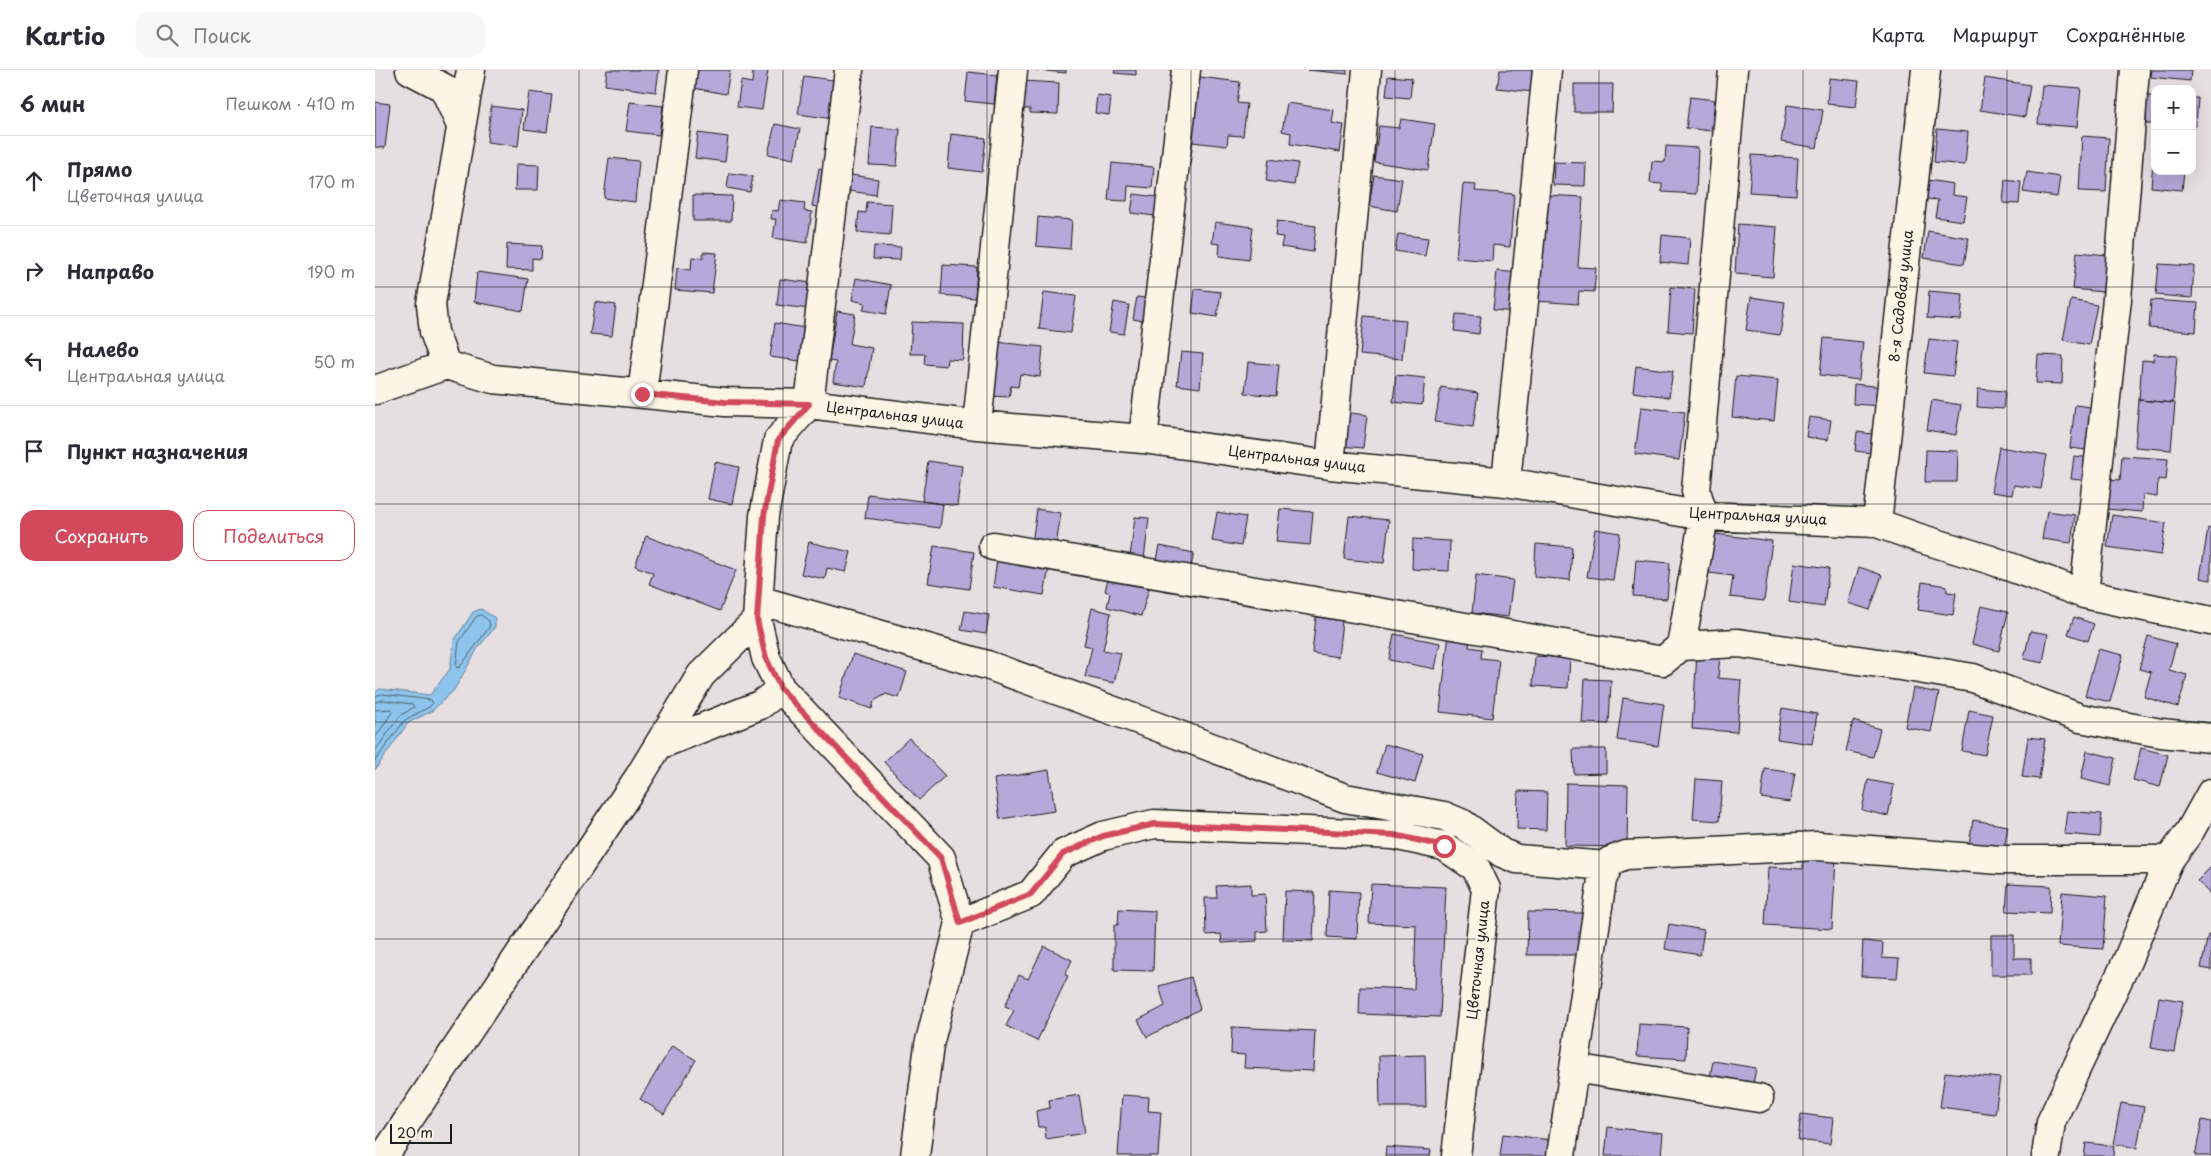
<!DOCTYPE html>
<html lang="ru">
<head>
<meta charset="utf-8">
<style>
	:root { --surface:#fff; --page:#f7f7f7; --text:#2b2b33; --muted:#7c7c81; --line:#e1e1e2; --accent:#d1495b }
	body { margin:0; font-family:"Playpen Sans",sans-serif; background:var(--page); color:var(--text) }
	.controls { position:absolute; right:15px; top:15px; display:grid; overflow:hidden; border-radius:10px; box-shadow:0 5px 20px #0002 }
	.controls button { width:45px; height:45px; display:grid; place-items:center; padding:0; border:0; border-bottom:1px solid var(--line); background:var(--surface); color:var(--text); font:25px sans-serif }
	.scale { position:absolute; left:15px; bottom:12px; width:62px; box-sizing:border-box; padding-left:5px; border:2px solid #1c1c1c; border-top:0; font-size:14px; line-height:18px; white-space:nowrap; color:#1c1c1c; -webkit-text-stroke:4px #fcf5e5; paint-order:stroke }
	.stop { position:absolute; width:15px; height:15px; margin:-11px; border:4px solid #d1495b; border-radius:50%; background:#fff }
	.stop.end { background:#d1495b; border-color:#fff; box-shadow:0 1px 5px #0008 }
	.list { margin:0; padding:0; list-style:none }
	h2 { display:flex; justify-content:space-between; align-items:center; height:65px; margin:0; padding:0 20px; font-size:21px }
	h2 small { font-size:16px; font-weight:400; color:var(--muted) }
	.list li { display:grid; grid-template-columns:32px 1fr auto; gap:15px; align-items:center; box-sizing:border-box; height:90px; padding:0 20px; border-top:1px solid var(--line) }
	.list b { display:block; font-size:19px; white-space:nowrap }
	.list p { margin:0; font-size:16px; white-space:nowrap; color:var(--muted) }
	.list em { font-size:16px; font-style:normal; color:var(--muted) }
	.actions { display:flex; gap:10px; padding:15px 20px }
	.actions a { flex:1; padding:11px 0; border:1px solid var(--accent); border-radius:15px; text-align:center; font-size:18px; color:var(--accent) }
	.actions .main { background:var(--accent); color:#fff }
	.icon { flex:none; width:28px; height:28px; fill:none; stroke:currentColor; stroke-width:2; stroke-linecap:round; stroke-linejoin:round }
	.map { position:relative; flex:none; width:1836px; height:1086px; overflow:hidden }
	header { display:flex; align-items:center; gap:30px; box-sizing:border-box; height:70px; padding:0 25px; background:var(--surface); border-bottom:1px solid var(--line) }
	header strong { font-size:24px }
	nav { display:flex; gap:28px; margin-inline-start:auto; font-size:18px }
	.search { width:350px; height:45px; background:var(--page); display:flex; align-items:center; gap:12px; box-sizing:border-box; padding:0 18px; border-radius:15px; color:var(--muted); font-size:19px }
	main { display:flex }
	aside { flex:1; background:var(--surface) }
	.map>svg:first-child { display:block }
	.water { fill:#8ec4eb; stroke:#608198 }
	.lines { fill:none; stroke-linecap:round; stroke-linejoin:round }
	.shore { stroke:#4a5f6f; stroke-width:1 }
	.building { fill:#b6a8d9; stroke:#1c1c1c }
	.minor-casing { stroke:#1c1c1c; stroke-width:31 }
	.minor { stroke:#fcf5e5; stroke-width:28 }
	.route { stroke:#d1495b; stroke-width:6 }
	.grid { fill:none; stroke:#1c1c1c; stroke-width:1; stroke-opacity:0.55 }
	.labels { text-anchor:middle; stroke-width:4; stroke-linejoin:round; paint-order:stroke }
	.street-label { font-size:14px; fill:#1c1c1c; stroke:#fcf5e5 }
</style>
</head>
<body>
<header>
<strong>Kartio</strong>
<div class="search"><svg class="icon" aria-label="search" viewBox="0 0 24 24"><circle cx="10" cy="10" r="6"/><path d="M15 15l6 6"/></svg>Поиск</div>
<nav><a>Карта</a><a>Маршрут</a><a>Сохранённые</a></nav>
</header>
<main>
<aside>
<h2>6 мин<small>Пешком · 410 m</small></h2>
<ul class="list">
<li><svg class="icon" aria-label="ahead" viewBox="0 0 24 24"><path d="M12 20V5M6 11l6-6 6 6"/></svg><div><b>Прямо</b><p>Цветочная улица</p></div><em>170 m</em></li>
<li><svg class="icon" aria-label="right" viewBox="0 0 24 24"><path d="M7 20v-9h11M14 6l5 5-5 5"/></svg><div><b>Направо</b></div><em>190 m</em></li>
<li><svg class="icon" aria-label="left" viewBox="0 0 24 24"><path d="M17 20v-9H6M10 6l-5 5 5 5"/></svg><div><b>Налево</b><p>Центральная улица</p></div><em>50 m</em></li>
<li><svg class="icon" aria-label="arrive" viewBox="0 0 24 24"><path d="M6 21V4h12l-3 4 3 4H6"/></svg><div><b>Пункт назначения</b></div></li>
</ul>
<div class="actions"><a class="main">Сохранить</a><a>Поделиться</a></div>
</aside>
<div class="map">
<svg width="1836" height="1086" viewBox="0 0 1836 1086">
	<rect width="100%" height="100%" fill="#e7dee1"/>
	<filter id="ink" filterUnits="userSpaceOnUse"><feTurbulence type="fractalNoise" baseFrequency=".02" numOctaves="2"/><feDisplacementMap in="SourceGraphic" scale="10" xChannelSelector="R" yChannelSelector="G"/><feConvolveMatrix kernelMatrix="1 2 1 2 8 2 1 2 1" color-interpolation-filters="sRGB"/></filter>
	<g filter="url(#ink)">
		<path class="water" d="M106,539L120,548V557L103,578L79,620L57,641L33,653L0,700V622L5,619L55,625L75,599L79,571L98,542Z"/>
		<g class="lines">
			<path class="shore" d="M106,545L114,551L115,556L85,597L82,598L81,596L84,572L101,547Z
				M0,626L7,624L56,630L58,633L54,637L30,650L0,691
				M0,632L8,630L37,634L39,637L25,646L0,681
				M0,640L17,639L18,641L0,668"/>
		</g>
		<path class="building" d="M232,0H284L281,22L230,15Z
			M322,0H355L351,24L318,18Z
			M378,0H393L387,40L362,37L366,11L377,13Z
			M661,0H691V3Z
			M740,0H761V5L739,3Z
			M933,0H972V4Z
			M1125,0H1161L1158,22L1122,18Z
			M1776,0H1816L1815,11L1775,7Z
			M593,2L622,5L619,34L590,31Z
			M429,6L465,11L459,49L423,44Z
			M1013,6L1037,8L1035,28L1011,26Z
			M825,7L865,12L862,33L872,34L868,66L853,65L852,76L817,72Z
			M1454,8L1484,11L1481,37L1452,34Z
			M1610,8L1655,15L1650,47L1605,40Z
			M648,11L684,13L683,44L655,43V39H641Z
			M1199,14H1238L1237,42H1199Z
			M1667,15L1706,18L1702,57L1663,54Z
			M154,22L177,25L172,62L149,59Z
			M722,25L736,27L734,45L720,43Z
			M1772,26H1780V54H1771Z
			M1315,27L1340,30L1336,61L1311,58Z
			M1817,28H1823L1821,56H1817Z
			M0,32L15,34L10,78L0,77Z
			M255,32L288,36L284,65L251,61Z
			M912,33L959,40L957,53L969,55L965,82L915,74L916,63L907,61Z
			M1412,35L1448,40L1442,78L1406,72Z
			M116,36L147,40L143,76L112,72Z
			M1026,49L1060,54L1053,100L999,92L1004,56L1024,58Z
			M400,54L425,59L419,89L393,84Z
			M497,57L525,59L522,96L494,95Z
			M1562,59L1593,62L1590,95L1559,92Z
			M323,63L353,67L350,92L320,88Z
			M576,64L611,68L607,102L573,98Z
			M1707,66L1734,68L1731,122L1704,121Z
			M1291,76L1323,78L1321,124L1287,122V114L1275,113L1277,91L1290,92Z
			M1377,85L1423,88L1421,125L1374,122Z
			M234,88L264,91L260,132L229,128Z
			M894,89L923,93L919,115L891,111Z
			M1778,91L1780,101H1809L1807,120L1776,117Z
			M1179,92L1211,93L1210,116L1178,115Z
			M737,93L779,97L777,118L753,116L752,131L733,130Z
			M141,94L164,95L163,120H140Z
			M444,98L462,102L454,139L437,136Z
			M1652,102L1685,107L1682,127L1648,122Z
			M354,103L378,106L375,122L352,118Z
			M476,105L503,109L501,125L474,121Z
			M999,105L1027,109L1022,141L994,136Z
			M1553,110L1578,114L1577,125L1592,127L1588,151L1560,147L1563,130L1551,129Z
			M1630,110L1646,112L1644,134L1628,133Z
			M1088,114L1101,115L1100,121L1139,124L1135,177L1118,175L1117,191L1081,188Z
			M759,124L790,128L787,147L756,143Z
			M318,125L357,126L356,151H318Z
			M1170,125L1208,127L1203,197L1221,198L1219,222L1204,221L1203,234L1162,231Z
			M405,130L430,133L429,141L437,142L432,173L398,168L401,149H396L397,140L403,141Z
			M492,132L517,134L515,165L482,162L484,142L491,143Z
			M663,147L697,150L695,179L661,176Z
			M902,151L941,156L938,182L906,177L908,167L900,166Z
			M840,152L878,157L874,190L844,186L845,174L837,173Z
			M1363,154L1402,157L1398,207L1360,204Z
			M1553,161L1594,168L1589,194L1549,188Z
			M1023,164L1053,168L1050,186L1020,181Z
			M1287,165L1315,168L1313,195L1285,192Z
			M132,174L167,176L166,189L157,188V200L131,199Z
			M499,176L526,177L525,190L498,189Z
			M328,182L342,183L337,223L300,220L302,198L316,200L317,187L328,188Z
			M1702,182L1732,185L1728,222L1698,219Z
			M1784,194L1819,196L1817,228L1781,225Z
			M568,195L602,197L600,228L566,225Z
			M1122,201L1145,203L1141,242L1118,240Z
			M102,202L153,209L148,241L99,232Z
			M481,208L516,215L511,244L488,240L490,233L477,230Z
			M405,209L437,213L434,239L402,235Z
			M1296,217L1320,219L1317,263L1293,261Z
			M820,219L846,222L842,247L817,243Z
			M1554,221L1588,224L1586,250L1552,248Z
			M669,222L701,226L696,263L664,259Z
			M762,227L779,229L768,251L758,249Z
			M1376,227L1410,232L1405,265L1371,260Z
			M1696,230L1722,235L1714,275L1688,270Z
			M1776,230L1823,233L1821,262L1774,258Z
			M220,232L241,235L237,266L215,264Z
			M739,232L754,235L749,264L734,262Z
			M462,241L480,244L475,274L497,278L491,317L458,312L461,292L454,291Z
			M1081,244L1106,246L1104,264L1079,261Z
			M989,246L1031,250L1027,289L985,285Z
			M537,252L589,254L588,290L572,289L571,296L549,294L550,284H535Z
			M400,253L430,258L425,291L395,287Z
			M1449,268L1488,272L1484,310L1445,305Z
			M1554,269L1582,272L1578,306L1549,303Z
			M621,272L668,277L665,307L645,304L643,317L636,316L634,327L615,326Z
			M806,282L828,284L825,318L802,315Z
			M1779,284L1802,286L1798,333L1764,330L1767,290L1778,291Z
			M1663,285L1688,286L1687,314L1661,313Z
			M873,292L904,295L901,326L870,323Z
			M1261,296L1298,301L1294,327L1258,322Z
			M1021,305L1050,308L1047,335L1018,332Z
			M1361,306L1403,310L1399,351L1357,347Z
			M1479,314L1509,317L1507,336L1478,334Z
			M1066,317L1103,323L1098,357L1060,352Z
			M1603,319L1630,321L1628,339L1602,337Z
			M1557,330L1586,335L1581,365L1552,360Z
			M1764,330L1800,333L1796,380L1760,377Z
			M1700,335L1723,338L1719,381L1695,378Z
			M1266,337L1310,342L1304,390L1260,384Z
			M968,342L992,345L988,378L965,376Z
			M1434,347L1456,350L1453,370L1431,367Z
			M1482,362L1506,365L1504,384L1480,381Z
			M1624,377L1672,385L1666,419L1639,415L1637,425L1616,422Z
			M1551,380L1583,381L1582,412H1550Z
			M1699,386L1717,388L1715,411L1696,409Z
			M1747,386L1793,389L1791,410L1783,409L1782,427L1768,425L1767,442L1731,439L1734,409L1745,410Z
			M553,391L587,396L582,436L547,431Z
			M340,392L364,397L357,434L333,429Z
			M493,424L568,434L565,458L490,448Z
			M662,439L686,443L681,476L657,473Z
			M905,439L938,442L935,475L901,472Z
			M1672,441L1700,445L1696,473L1667,469Z
			M842,442L871,447L866,476L837,471Z
			M1737,445L1791,453L1786,485L1732,477Z
			M974,446L1014,450L1009,493L969,489Z
			M760,447L774,448L769,489L755,487Z
			M1833,458L1836,459V510L1825,508Z
			M1220,459L1245,463L1238,510L1212,507Z
			M1332,463L1397,471L1389,531L1355,527L1358,506L1327,502Z
			M271,466L361,500L345,541L274,514L278,503L260,496Z
			M1038,469L1075,471L1074,501L1037,499Z
			M434,472L476,482L471,502L452,498L450,509L426,504Z
			M1161,474L1197,477L1195,510L1159,507Z
			M559,476L599,482L594,519L553,513Z
			M785,476L819,483L815,501L781,494Z
			M622,490L674,498L669,525L618,517Z
			M1261,490L1295,493L1292,529L1258,526Z
			M1419,493L1454,498L1449,537L1414,532Z
			M1484,497L1507,505L1495,540L1473,533Z
			M734,505L775,515L766,546L732,537L735,523L730,521Z
			M1101,505L1138,510L1133,547L1097,543Z
			M1547,512L1572,516V522L1581,523L1578,545L1543,540Z
			M1606,536L1633,542L1624,581L1597,574Z
			M717,538L736,543L728,580L746,583L739,613L710,607L717,577L709,575Z
			M590,541L614,545L611,564L586,560Z
			M941,547L967,551L963,587L937,583Z
			M1699,547L1719,554L1713,571L1693,564Z
			M1655,561L1673,564L1668,593L1649,589Z
			M1074,563L1095,566L1094,577L1107,579L1106,588L1124,590L1117,648L1065,642Z
			M1019,564L1065,573L1060,599L1014,590Z
			M1773,566L1801,574L1794,600L1812,605L1803,637L1769,627L1776,602L1764,599Z
			M1723,579L1748,585L1735,632L1710,626Z
			M478,584L532,602L524,628L511,624L499,631L497,639L464,628Z
			M1322,584L1345,586L1343,608L1366,610L1362,662L1317,659Z
			M1160,586L1195,588L1193,618L1158,616Z
			M1210,609L1236,610L1234,654L1207,653Z
			M1538,618L1564,623L1556,662L1530,657Z
			M1248,628L1289,634L1283,676L1242,670Z
			M1407,638L1442,644L1437,674L1402,669Z
			M1594,640L1618,645L1610,685L1587,681Z
			M1478,651L1505,659L1498,687L1471,681Z
			M1653,667L1670,669L1664,709L1647,707Z
			M534,668L570,706L544,730L509,692Z
			M1010,674L1048,684L1040,713L1002,702Z
			M1766,678L1793,685L1785,717L1758,710Z
			M1198,679H1231V703L1199,704Z
			M1712,681L1741,688L1735,716L1706,709Z
			M1390,699L1420,703L1415,732L1386,728Z
			M674,700L680,741L625,749L619,709Z
			M1321,709L1347,711L1344,751L1318,749Z
			M1493,710L1519,715L1513,746L1487,740Z
			M1191,713L1253,715L1252,777L1190,776Z
			M1143,721L1172,722L1171,760L1142,759Z
			M1692,741L1727,744L1725,767L1689,764Z
			M1598,750L1633,756L1629,779L1594,774Z
			M1428,787L1461,789L1457,859L1390,855L1393,797L1428,799Z
			M1836,797V825L1822,811Z
			M876,814V825L890,824L892,861L882,862V871L847,873L846,864L831,865L830,828H842L841,816Z
			M996,814L1071,817L1065,947L984,944L985,917L1039,919L1041,855L994,853Z
			M1633,814L1676,816L1675,843L1631,841Z
			M954,820L984,822L982,869L952,867Z
			M910,821L940,822L938,871L908,870Z
			M1687,822L1732,826L1728,879L1683,876Z
			M744,839L780,841L778,901L739,900V855H743Z
			M1153,842L1208,843V885H1152Z
			M1294,854L1329,860L1325,885L1290,879Z
			M1616,865H1639V888H1656V905H1616Z
			M1833,865L1836,866V900L1826,898Z
			M1488,871L1508,873L1507,888L1524,889L1522,908L1486,906Z
			M669,876L697,890L690,905L693,906L662,971L631,956L639,940L630,936L644,905L653,909Z
			M816,907L825,939L772,967L763,950L790,936L784,916Z
			M1784,927L1808,931L1799,982L1776,978Z
			M1264,954L1312,957L1311,989L1262,986Z
			M857,957L940,961L938,1001L869,998L870,985L856,984Z
			M297,976L321,990L289,1044L265,1029Z
			M1050,985L1051,1037H1005L1004,986Z
			M1338,991L1381,998L1377,1020L1334,1013Z
			M1570,1002L1625,1008L1620,1044L1565,1037Z
			M704,1025L710,1063L671,1069L670,1057H663L661,1041L675,1038L674,1030Z
			M747,1025L774,1027L773,1041L786,1042L783,1086H743Z
			M1746,1033L1769,1037L1762,1078L1738,1074Z
			M1426,1044L1458,1048L1455,1074L1423,1070Z
			M1827,1050L1836,1052V1086H1820Z
			M1233,1057L1288,1063L1286,1086H1230Z
			M1128,1064L1176,1070L1174,1086H1125Z
			M1711,1073L1739,1076L1738,1086H1709Z
			M1011,1077L1056,1080L1055,1086H1010Z"/>
		<g class="lines">
			<g class="minor-casing">
				<path id="minor" d="M35,0L69,18L86,56
					M474,0L434,334L403,370L389,446L382,550L391,588L406,619L566,788L585,853
					M71,295L59,262L56,234L96,0
					M0,320L71,295L118,309L350,332L434,334L602,355L768,369L955,395L1131,412L1329,446L1502,453L1544,468L1616,490L1709,524L1836,551
					M267,324L308,0
					M602,355L638,0
					M768,369L811,0
					M955,395L992,0
					M1131,412L1172,0
					M1502,453L1551,0
					M618,476L1288,591L1306,576L1329,446L1321,421L1358,0
					M1709,524L1742,229L1760,0
					M383,530L612,595L775,654L970,728L1069,746L1088,754L1127,783L1142,789L1233,796
					M1306,576L1363,573L1532,597L1598,608L1705,648L1786,663L1836,668
					M284,675L385,635L406,619
					M585,853L656,824L688,784L728,766L779,754L1019,765L1069,776L1101,798L1111,819L1081,1086
					M1199,998L1384,1028
					M9,1086L264,707L326,605L382,550
					M540,1086L554,975L585,853
					M1186,1086L1227,810L1235,791L1251,785L1443,776L1625,790H1794
					M1671,1086L1676,1052L1752,891L1794,790L1815,761L1836,723"/>
			</g>
			<use href="#minor" class="minor"/>
		</g>
	</g>
	<g class="lines" filter="url(#ink)">
		<path class="route" d="M267,324L350,332L434,334L403,370L389,446L382,550L391,588L406,619L566,788L585,853L656,824L688,784L728,766L780,754L1019,765L1069,776"/>
	</g>
	<path class="grid" d="M204,0V1086M408,0V1086M612,0V1086M816,0V1086M1020,0V1086M1224,0V1086M1428,0V1086M1632,0V1086M0,217H1836M0,434H1836M0,652H1836M0,869H1836"/>
	<g class="labels">
		<g class="street-label">
			<text transform="translate(1526 226) rotate(-84)" y="5">8-я Садовая улица</text>
			<text transform="translate(520 345) rotate(7)" y="5">Центральная улица</text>
			<text transform="translate(922 389) rotate(7)" y="5">Центральная улица</text>
			<text transform="translate(1383 446) rotate(3)" y="5">Центральная улица</text>
			<text transform="translate(1103 890) rotate(-84)" y="5">Цветочная улица</text>
		</g>
	</g>
</svg>
<div class="controls">
<button>+</button>
<button>−</button>
</div>
<div class="scale">20 m</div>
<div class="stop" style="left:1069px;top:776px"></div>
<div class="stop end" style="left:267px;top:324px"></div>
</div>
</main>
</body>
</html>
